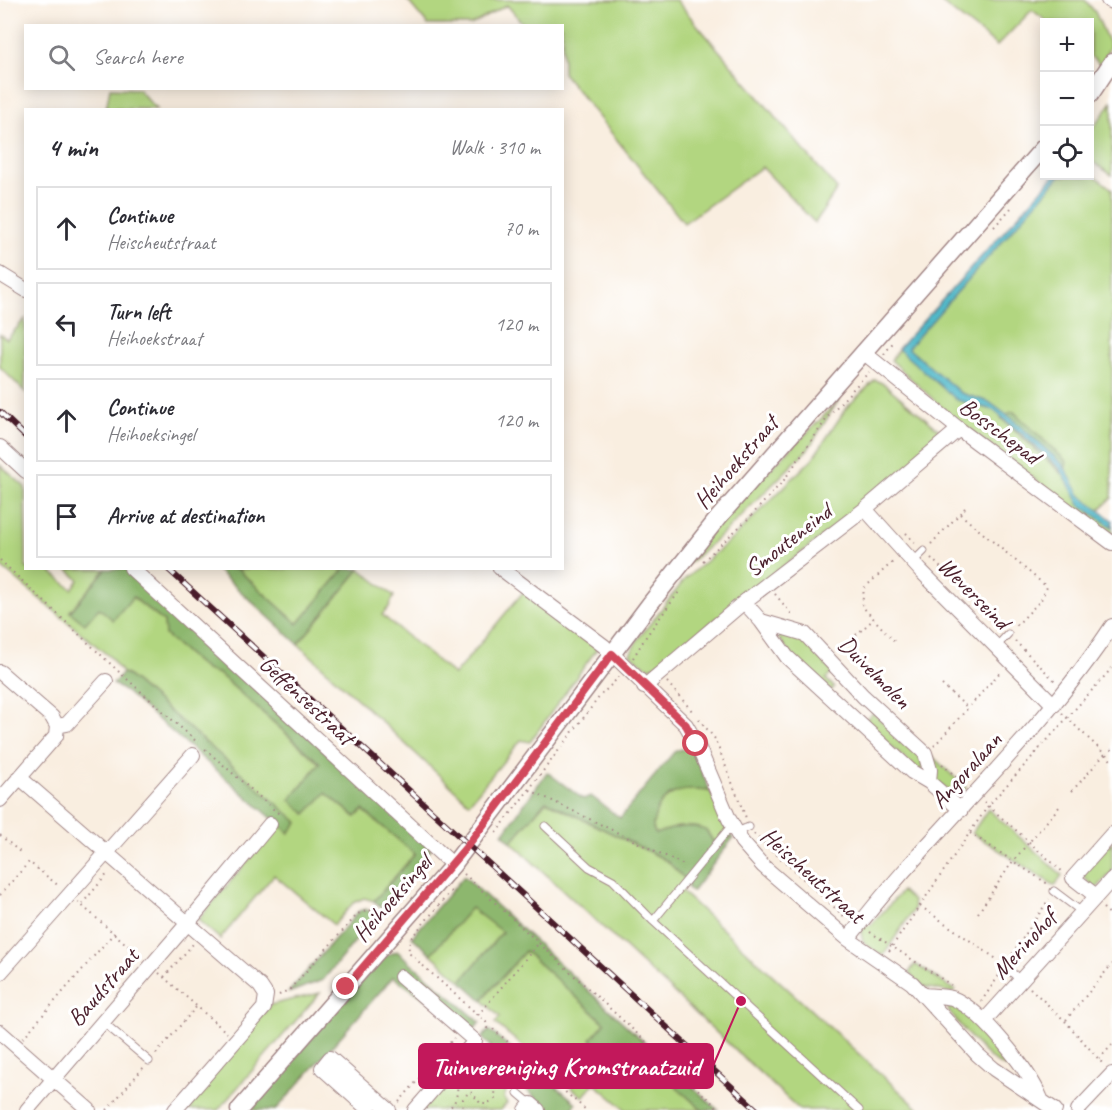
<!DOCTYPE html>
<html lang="en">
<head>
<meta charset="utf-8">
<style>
	:root { --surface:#fff; --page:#f2f2f3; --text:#2b2b33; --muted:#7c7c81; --line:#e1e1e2 }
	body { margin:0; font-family:Caveat,sans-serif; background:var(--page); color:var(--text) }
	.controls { position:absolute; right:18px; top:18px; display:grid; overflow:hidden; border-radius:0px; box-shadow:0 3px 15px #0003 }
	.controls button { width:54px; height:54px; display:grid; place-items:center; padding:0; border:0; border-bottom:2px solid var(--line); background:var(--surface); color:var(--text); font:30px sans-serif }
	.stop { position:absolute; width:18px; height:18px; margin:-14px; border:4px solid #d1495b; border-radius:50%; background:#fff }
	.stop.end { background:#d1495b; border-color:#fff; box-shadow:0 2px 6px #0008 }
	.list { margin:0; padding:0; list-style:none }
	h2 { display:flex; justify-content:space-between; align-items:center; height:78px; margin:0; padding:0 24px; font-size:26px }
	h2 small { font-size:20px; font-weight:400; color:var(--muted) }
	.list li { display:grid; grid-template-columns:39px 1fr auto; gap:18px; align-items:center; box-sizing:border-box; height:84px; margin:0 12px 12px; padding:0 12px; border:2px solid var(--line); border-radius:0px }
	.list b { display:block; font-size:22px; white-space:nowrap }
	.list p { margin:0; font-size:20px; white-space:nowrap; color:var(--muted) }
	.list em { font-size:20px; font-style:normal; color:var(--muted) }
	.icon { flex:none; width:33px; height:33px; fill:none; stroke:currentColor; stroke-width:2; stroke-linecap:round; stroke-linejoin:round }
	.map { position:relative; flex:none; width:1112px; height:1110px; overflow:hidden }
	.search { position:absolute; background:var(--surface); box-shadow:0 3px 15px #0003; left:24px; top:24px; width:540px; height:66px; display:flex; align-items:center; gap:15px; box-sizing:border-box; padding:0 21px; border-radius:0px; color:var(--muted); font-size:22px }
	.panel { position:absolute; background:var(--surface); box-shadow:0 3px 15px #0003; left:24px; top:108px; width:540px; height:462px; border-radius:0px }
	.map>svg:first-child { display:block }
	.green { fill:#b2d680; stroke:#7e7a56; stroke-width:1.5; fill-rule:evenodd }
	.forest { fill:#8db76e; stroke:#6c6b4c; stroke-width:1.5 }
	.water { fill:#4cb7c8; stroke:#4b6b7a; stroke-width:1.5 }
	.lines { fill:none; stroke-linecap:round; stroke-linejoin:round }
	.service-casing { stroke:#a28686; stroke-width:9 }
	.minor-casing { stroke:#a28686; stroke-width:16 }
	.tertiary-casing { stroke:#a28686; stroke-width:19 }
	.path { stroke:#a28686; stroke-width:2; stroke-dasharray:1.5 4.5; stroke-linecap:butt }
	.service { stroke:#fff; stroke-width:7 }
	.minor { stroke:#fff; stroke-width:14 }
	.tertiary { stroke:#fff; stroke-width:16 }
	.rail-casing { stroke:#4a1f2b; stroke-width:6 }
	.rail { stroke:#fff; stroke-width:4; stroke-dasharray:11; stroke-linecap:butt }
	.route { stroke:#d1495b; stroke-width:8 }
	.labels { text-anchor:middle; stroke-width:6; stroke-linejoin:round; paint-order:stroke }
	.street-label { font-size:24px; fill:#4a1f2b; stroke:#fff }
	.leader { fill:none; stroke:#c2185b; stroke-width:2 }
	.callout-dot { fill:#c2185b; stroke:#fff; stroke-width:2 }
	.callout { fill:#c2185b; stroke:#c2185b; stroke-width:2 }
	.callout-label { font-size:26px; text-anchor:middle; font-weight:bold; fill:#fff }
</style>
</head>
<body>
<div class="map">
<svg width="1112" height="1110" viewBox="0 0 1112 1110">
	<rect width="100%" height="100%" fill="#fff"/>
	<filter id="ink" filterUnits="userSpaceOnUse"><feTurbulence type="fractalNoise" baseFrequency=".0167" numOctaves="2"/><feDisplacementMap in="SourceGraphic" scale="12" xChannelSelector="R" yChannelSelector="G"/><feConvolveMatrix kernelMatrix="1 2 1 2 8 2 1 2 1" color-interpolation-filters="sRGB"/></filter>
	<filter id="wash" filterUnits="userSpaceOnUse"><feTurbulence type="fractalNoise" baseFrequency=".008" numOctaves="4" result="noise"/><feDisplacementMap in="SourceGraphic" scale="24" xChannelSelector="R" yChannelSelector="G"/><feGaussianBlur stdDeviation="1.35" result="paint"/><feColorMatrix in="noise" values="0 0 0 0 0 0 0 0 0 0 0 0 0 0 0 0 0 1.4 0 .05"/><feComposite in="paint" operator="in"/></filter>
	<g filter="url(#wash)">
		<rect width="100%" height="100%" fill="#f9eee0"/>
		<path class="green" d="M407,0H676L837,189L815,223L762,167L684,223L563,73L562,26L524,25L507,5L471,25H428Z
			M938,0H1085L1095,12L1110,46L1101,65L1090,56V22H1048L1032,10L997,46Z
			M110,88L138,89L156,109H106Z
			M1112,102V175L1090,160V132Z
			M1090,172L1112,189V498L1097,512L1112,522V537L953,418L891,360L900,347L1055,176H1090ZM1014,412L1062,474L1001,418Z
			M25,319V392L0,367V334L7,339Z
			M875,380L884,384L943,433L945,441L657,665L649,668L630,654L638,639L685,579L732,539L813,458L847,407Z
			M839,399L809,448L728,529L679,572L722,516L822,418Z
			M0,465L25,487L26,568L47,569L72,589L79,580L67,569H106L70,611L99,608L132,597L164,622L165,635L206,670L219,674L320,764L290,800L325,792L355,817L363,810L415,854L374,901L364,898L353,903L334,925L274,875L220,939L198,920L279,824L289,833L297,822L126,674L122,673L111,658L0,566Z
			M237,569H344L298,624Z
			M360,569L394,596L389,607L382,615L454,675L524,591L599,646L530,742L521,740L469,803L298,644Z
			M778,632L804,639L833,672L826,679L834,687L831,691L790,654L776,634Z
			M873,713L921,756L923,772L914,767L864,722Z
			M933,757L966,788L956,798L935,779Z
			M684,789L710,791L727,832L714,843L706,830L678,827L655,834C646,813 665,794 684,789Z
			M546,801L658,856L667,861L688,882L682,892L920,1110H800L511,842Z
			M988,809L1062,875L1055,886L972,833Z
			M1112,841V872L1095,890L1082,874Z
			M902,891L913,901L914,909L883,956C871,948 855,942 864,926L871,925Z
			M471,907L503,932L461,981L431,954Z
			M525,951L605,1023L591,1039L611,1058L627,1042L702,1110H626L594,1083L583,1097L495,1023L500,1017L482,1000Z
			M915,964L955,990L954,993L924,987L909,973Z
			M320,993L218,1110H179L270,1005Z
			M953,1006L974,1018L1011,1063L1008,1068C987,1062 964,1029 949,1012L948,1008Z
			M468,1056L494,1071L508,1085L504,1098L507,1103L501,1110H421Z"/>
		<path class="forest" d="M1011,412H1014L1067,462L1065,471L1063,474L1001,418Z
			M106,569H126L431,849L382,908L374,901L415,854L363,810L356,817L326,793L306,814L290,800L320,763L219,674L206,670L165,635L164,622L133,597L113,620L99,608L85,624L70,612Z
			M216,569H237L298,624L344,569H360L298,644Z
			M122,673L126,674L298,822L289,833L126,692L113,684Z
			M681,749L693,751L710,791C687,788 662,789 655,816C653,823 652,827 655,834C673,828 687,823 706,830L714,843L727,832L733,838L692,892L688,888V882L667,861L658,856L546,801L511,842L503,834L547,772L583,799L591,796L620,818L674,752Z
			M464,876L718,1110H702L627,1042L611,1058L591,1039L605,1023L525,951L482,1000L461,981L502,932L471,908L431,954L412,937Z
			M366,909L376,916L323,980L288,993L359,911Z
			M397,951L480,1022L473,1031L393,977L276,1110H249L383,957Z
			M489,1030L576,1103L573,1108L574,1110H550L485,1054L491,1046L482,1038Z"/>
		<path class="water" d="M1054,176H1060L908,348L961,393L989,402L1012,419L1063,465L1080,495L1112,520V527L1080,505L1060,468L1022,434L993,410L957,400L898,349Z"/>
	</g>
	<g filter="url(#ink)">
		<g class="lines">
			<g class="service-casing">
				<path id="service" d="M913,562L924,551
					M996,647L1008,634
					M545,826L589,867L613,880L653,921L859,1110
					M736,832L749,827
					M1054,891L1082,912
					M653,921L732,825
					M1005,966L1021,981
					M103,1022L149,1061
					M518,1093L531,1104"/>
			</g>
			<g class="minor-casing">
				<path id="minor" d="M1108,0L1112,2
					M0,274L26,290
					M863,352L959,429L1112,543
					M0,447L26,471
					M865,509L921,571L1054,705
					M131,568L453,865
					M500,568L604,646L686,725L697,744L729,819L742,842L763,866L848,939L912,983L978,1055L994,1069L1055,1110
					M744,602L761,621L787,657L912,772L929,782L961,810
					M761,621L805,634L863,696L925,753L930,770L929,782
					M0,672L52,717L57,726
					M644,687L744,602L865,509L959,429
					M19,777L260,986L266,995L264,1008L175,1110
					M0,800L56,736L57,726L67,724L106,681
					M1096,896L1073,878L1112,834
					M848,939C931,830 1037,740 1112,626
					M0,973L193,755
					M401,977L475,1041L415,1110
					M924,995C932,996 943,996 952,998C981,1009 1029,1070 1041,1099
					M984,1021L1112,879
					M0,1032L89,1110
					M27,1110L187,924L270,824
					M369,1110L322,1068L330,1058L389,1110
					M526,1110L531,1104L538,1110
					M1078,1110L1112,1074"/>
			</g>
			<g class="tertiary-casing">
				<path id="tertiary" d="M1090,95L1112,62
					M239,1110L453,865L649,605L718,518L1044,147"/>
			</g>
			<path class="path" d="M994,227L1012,207
				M884,354L895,340
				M960,514L1047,587L1041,600L1015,627
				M906,533L916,544
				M931,544L966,507
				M931,558L1002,628
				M0,560L117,670L198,743
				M703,561L751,516L784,480L830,414L869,372
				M775,594L794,617
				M894,641L862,606L864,588L895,560
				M1015,641L1055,681
				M838,651L874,619
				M633,658L647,635L679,592
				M667,682L693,712
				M942,685L968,708
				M1062,713L1112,761
				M699,719L715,739L746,818
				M934,746L1002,670
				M205,749L279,814
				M1107,755L1112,749
				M942,764L966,786
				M530,790L686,866
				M1072,791L1105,754
				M984,802L1063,872
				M496,833L600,696L619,677
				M970,833L1048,884
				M754,834L847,919
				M0,835L21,853
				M464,874L720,1110
				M451,891L412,937L408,945L410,954L486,1022L487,1028L484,1032
				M0,895L29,862L60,887
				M78,902L141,957
				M82,904L109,872
				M920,906L998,960
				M1103,908L1112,916
				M978,913L1013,861L1060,806
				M870,932L951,985
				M889,951L988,806L1112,668
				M1009,959L1049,899
				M159,973L227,1033
				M164,977L193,944
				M1030,988L1065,1021L1103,1064
				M279,995L290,989L358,914C368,909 377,911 387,909C400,905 421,874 431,863
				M981,1002L1000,974
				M478,1015L538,944
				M1066,1020L1112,964
				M487,1028L493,1029L586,1110
				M23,1038L114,933
				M156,1054L197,1006
				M1099,1059L1112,1045
				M399,1102L454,1038
				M107,1110L144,1067
				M446,1110C470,1097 440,1067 487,1075C494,1083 496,1088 495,1099L486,1104H481L472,1093L469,1092L463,1099L462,1110"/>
			<use href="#service" class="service"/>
			<use href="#minor" class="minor"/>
			<use href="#tertiary" class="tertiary"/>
			<g class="rail-casing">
				<path id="rail" d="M0,412L26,437
					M167,568L757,1110"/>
			</g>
			<use href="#rail" class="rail"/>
		</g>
	</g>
	<g class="lines" filter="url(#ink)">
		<path class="route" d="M346,987L468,845L612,654L686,725L696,744"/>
	</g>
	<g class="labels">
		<g class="street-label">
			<text transform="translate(1000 431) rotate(37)" y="8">Bosschepad</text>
			<text transform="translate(736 462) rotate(-49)" y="8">Heihoekstraat</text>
			<text transform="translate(788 540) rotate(-38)" y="8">Smouteneind</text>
			<text transform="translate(974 593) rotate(45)" y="8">Weverseind</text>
			<text transform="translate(875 672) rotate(45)" y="8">Duivelmolen</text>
			<text transform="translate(307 700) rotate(43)" y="8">Geffensestraat</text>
			<text transform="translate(966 770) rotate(-48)" y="8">Angoralaan</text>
			<text transform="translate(813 875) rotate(42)" y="8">Heischeutstraat</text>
			<text transform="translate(392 898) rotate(-49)" y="8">Heihoeksingel</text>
			<text transform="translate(1024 944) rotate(-48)" y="8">Merinohof</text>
			<text transform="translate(103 987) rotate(-49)" y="8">Baudstraat</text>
		</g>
	</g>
	<path class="leader" d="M741 1001L713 1066"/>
	<circle class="callout-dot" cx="741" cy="1001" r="6"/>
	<rect class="callout" x="419" y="1044" width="294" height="44" rx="6"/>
	<g class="callout-label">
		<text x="566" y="1075">Tuinvereniging Kromstraatzuid</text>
	</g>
</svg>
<div class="controls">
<button>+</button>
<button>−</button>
<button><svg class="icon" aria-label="locate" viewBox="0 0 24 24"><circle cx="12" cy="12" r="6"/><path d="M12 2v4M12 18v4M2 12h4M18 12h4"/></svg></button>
</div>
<div class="stop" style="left:696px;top:744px"></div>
<div class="stop end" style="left:346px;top:987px"></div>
<div class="search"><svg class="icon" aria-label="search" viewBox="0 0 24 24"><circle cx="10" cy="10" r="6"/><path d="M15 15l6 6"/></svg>Search here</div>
<section class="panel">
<h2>4 min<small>Walk · 310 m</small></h2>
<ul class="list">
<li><svg class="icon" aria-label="ahead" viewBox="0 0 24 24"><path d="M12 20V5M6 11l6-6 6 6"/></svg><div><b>Continue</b><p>Heischeutstraat</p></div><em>70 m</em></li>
<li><svg class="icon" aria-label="left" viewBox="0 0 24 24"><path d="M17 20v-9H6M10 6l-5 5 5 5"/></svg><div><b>Turn left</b><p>Heihoekstraat</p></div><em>120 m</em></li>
<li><svg class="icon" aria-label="ahead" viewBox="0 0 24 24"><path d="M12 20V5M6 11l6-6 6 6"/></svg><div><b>Continue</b><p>Heihoeksingel</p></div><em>120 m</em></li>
<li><svg class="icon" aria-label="arrive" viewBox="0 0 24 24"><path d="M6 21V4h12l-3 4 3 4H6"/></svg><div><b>Arrive at destination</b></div></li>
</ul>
</section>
</div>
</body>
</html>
